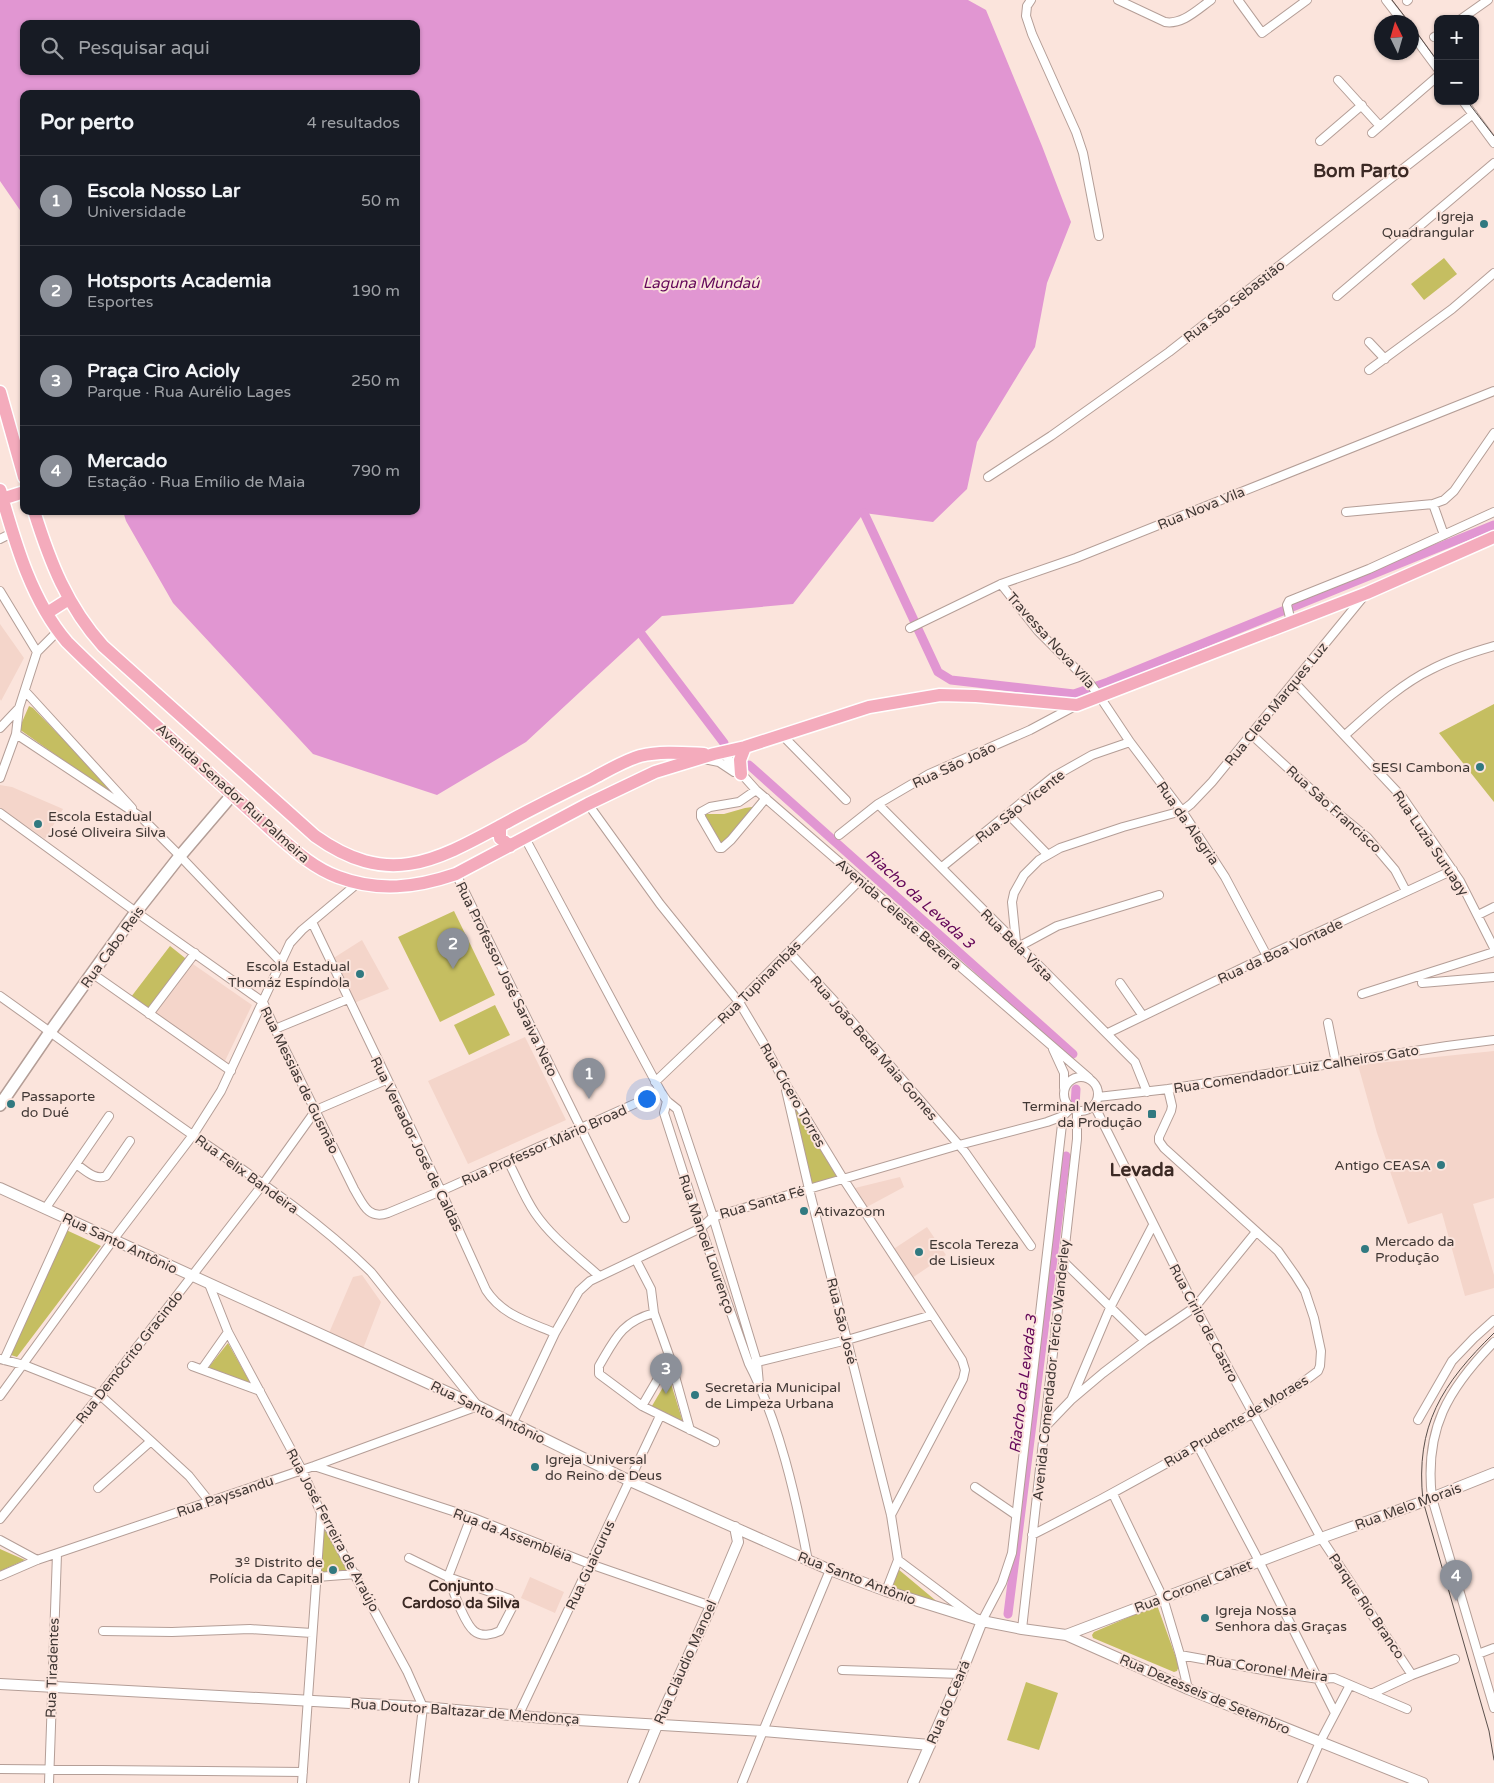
<!DOCTYPE html>
<html lang="pt">
<head>
<meta charset="utf-8">
<style>
	:root { --surface:#171b24; --page:#20242c; --text:#f1f3f6; --muted:#9ea1a6; --line:#363941; --accent:#8c9099 }
	body { margin:0; font-family:"Varela Round",sans-serif; background:var(--page); color:var(--text) }
	.controls { position:absolute; right:15px; top:15px; display:grid; overflow:hidden; border-radius:10px; box-shadow:0 1px 4px #0004 }
	.controls button { width:45px; height:45px; display:grid; place-items:center; padding:0; border:0; border-bottom:1px solid var(--line); background:var(--surface); color:var(--text); font:25px sans-serif }
	.compass { position:absolute; left:1374px; top:15px; width:45px; height:45px; border-radius:50%; background:var(--surface); box-shadow:0 1px 4px #0004; rotate:355deg }
	.you { position:absolute; left:646px; top:1098px; width:18px; height:18px; margin:-12px; border:4px solid #fff; border-radius:50%; background:#1a73e8; box-shadow:0 0 0 8px #1a73e833 }
	.badge { display:grid; place-items:center; width:32px; height:32px; border-radius:50%; background:var(--accent); color:#fff; font-size:16px; font-weight:700 }
	.pin { position:absolute; translate:-50% -41px; filter:drop-shadow(0 1px 2px #0008) }
	.pin::after { content:''; position:absolute; top:26px; width:18px; height:15px; background:inherit; clip-path:polygon(0 0,100% 0,50% 100%) }
	.list { margin:0; padding:0; list-style:none }
	h2 { display:flex; justify-content:space-between; align-items:center; height:65px; margin:0; padding:0 20px; font-size:21px }
	h2 small { font-size:16px; font-weight:400; color:var(--muted) }
	.list li { display:grid; grid-template-columns:32px 1fr auto; gap:15px; align-items:center; box-sizing:border-box; height:90px; padding:0 20px; border-top:1px solid var(--line) }
	.list b { display:block; font-size:19px; white-space:nowrap }
	.list p { margin:0; font-size:16px; white-space:nowrap; color:var(--muted) }
	.list em { font-size:16px; font-style:normal; color:var(--muted) }
	.icon { flex:none; width:28px; height:28px; fill:none; stroke:currentColor; stroke-width:2; stroke-linecap:round; stroke-linejoin:round }
	.map { position:relative; flex:none; width:1494px; height:1783px; overflow:hidden }
	.search { position:absolute; background:var(--surface); box-shadow:0 1px 4px #0004; left:20px; top:20px; width:400px; height:55px; display:flex; align-items:center; gap:12px; box-sizing:border-box; padding:0 18px; border-radius:10px; color:var(--muted); font-size:19px }
	.panel { position:absolute; background:var(--surface); box-shadow:0 1px 4px #0004; left:20px; top:90px; width:400px; height:425px; border-radius:10px }
	.map>svg:first-child { display:block }
	.built { fill:#f4d5ca }
	.green { fill:#c5be61 }
	.water { fill:#e196d2; fill-rule:evenodd }
	.lines { fill:none; stroke-linecap:round; stroke-linejoin:round }
	.canal { stroke:#e196d2; stroke-width:9 }
	.minor-casing { stroke:#b49e97; stroke-width:10 }
	.tertiary-casing { stroke:#b49e97; stroke-width:12 }
	.secondary-casing { stroke:#b49e97; stroke-width:14 }
	.primary-casing { stroke:#fff; stroke-width:15 }
	.minor { stroke:#fff; stroke-width:8 }
	.tertiary { stroke:#fff; stroke-width:10 }
	.secondary { stroke:#fff; stroke-width:11 }
	.primary { stroke:#f4abbc; stroke-width:12 }
	.tram { stroke:#5b504c; stroke-width:1 }
	.poi-dot { fill:#317980; stroke:#fbe4dc; stroke-width:2 }
	.labels { text-anchor:middle; stroke-width:4; stroke-linejoin:round; paint-order:stroke }
	.poi-label { font-size:14px; fill:#413835; stroke:#fbe4dc; text-anchor:start }
	.street-label { font-size:14px; fill:#413835; stroke:#fbe4dc }
	.water-label { font-size:15px; font-style:italic; fill:#640759; stroke:#fbe4dc }
	.neighbourhood-label { font-size:15px; font-weight:bold; fill:#3b2924; stroke:#fbe4dc }
	.district-label { font-size:19px; font-weight:bold; fill:#3b2924; stroke:#fbe4dc }
</style>
</head>
<body>
<div class="map">
<svg width="1494" height="1783" viewBox="0 0 1494 1783">
	<rect width="100%" height="100%" fill="#fbe4dc"/>
	<path class="built" d="M0,624L24,658L1,701L0,699Z
		M0,785L12,787L63,809L45,839L0,808Z
		M362,940L389,989L354,1003L332,959Z
		M190,962L252,1005L224,1063L154,1014Z
		M525,1037L566,1120L468,1164L428,1081Z
		M1494,1051V1198L1473,1204L1494,1275V1288L1465,1296L1442,1213L1408,1224L1377,1133L1358,1065Z
		M900,1177L904,1187L865,1208L854,1190L855,1188Z
		M927,1227L946,1255L912,1278L892,1250Z
		M362,1275L381,1302L363,1349L329,1333L353,1277Z
		M530,1577L564,1592L555,1613L521,1598Z"/>
	<path class="green" d="M1444,258L1457,274L1424,300L1411,284Z
		M1494,704V802L1439,733Z
		M29,706L33,708L117,795L111,794L19,729Z
		M759,806L722,850L703,814H724L745,808Z
		M454,911L495,995L440,1022L398,937Z
		M170,946L190,962L154,1014L131,997Z
		M495,1005L510,1035L469,1055L454,1025Z
		M791,1101L839,1176L810,1185Z
		M64,1229L101,1246L17,1357L8,1354Z
		M228,1343L251,1384L208,1368Z
		M669,1377L685,1429L649,1411Z
		M323,1527L349,1571L320,1574Z
		M0,1549L25,1560L0,1571Z
		M898,1569L953,1615L889,1593Z
		M1157,1605L1179,1666L1177,1671L1174,1672L1093,1638L1092,1635L1094,1632Z
		M1026,1682L1058,1693L1039,1750L1007,1740Z"/>
	<path class="water" d="M0,0H968L986,10L1042,146L1071,222L1047,283L1035,347L977,442L967,489L933,522L864,513L793,604L662,616L526,742L437,795L313,754L173,603L126,521L123,511H416V94H24V216L0,181ZM24,24H416V71H24Z"/>
	<g class="lines">
		<path class="canal" d="M864,513L938,672L951,680L1074,694L1108,682L1494,525
			M642,635L724,743
			M749,765L1073,1054
			M1075,1106L1076,1089
			M1008,1614L1066,1156"/>
		<g class="minor-casing">
			<path id="minor" d="M1031,0L1027,6L1026,16L1032,34L1076,132L1083,153L1099,236
				M1118,0L1165,22C1182,25 1197,10 1211,0
				M1238,0L1262,33L1307,0
				M1386,0L1403,22
				M1407,1L1408,0
				M1461,19L1488,0
				M1412,34L1438,69
				M1434,37L1438,35
				M1338,80L1379,125
				M1463,101L1494,143
				M1372,133L1438,76
				M1320,141L1362,105
				M1337,296L1494,163
				M1369,342L1385,359
				M1369,370L1452,309L1494,273
				M988,477L1051,436L1169,352L1473,114
				M1433,504L1444,535
				M1346,512L1433,504L1444,500L1454,491L1494,433
				M0,539L12,533
				M1001,584L1038,631L1088,681L1100,697L1130,742L1182,811L1212,857L1225,877L1267,956
				M0,591L37,652
				M1291,622L1287,605L1289,601L1369,569L1494,512
				M910,628L1001,584L1076,558L1494,391
				M1294,682L1403,798L1460,881L1494,948
				M25,691L132,808
				M0,728L19,708
				M16,734L141,817L180,856L281,962
				M782,735L846,800
				M1252,735L1329,806L1367,837L1395,870L1406,891
				M1345,735C1372,711 1399,685 1432,669C1451,659 1473,652 1494,646
				M722,752L756,790L1089,1078
				M704,759L719,762L734,772
				M0,778L16,734L19,708L37,652L58,631
				M756,790L739,802L710,807L701,812V817L719,848H722L731,840L766,798
				M588,804L660,904L739,1002L764,1044L785,1083L844,1180L962,1360L965,1370L963,1379L891,1515
				M878,804L1135,1062L1147,1092
				M0,813L136,912L263,1002L275,1029L354,1189C363,1204 368,1220 388,1213L441,1191L661,1092
				M1008,814L1047,854
				M839,835L878,804L929,774L1030,730L1075,706
				M525,838L661,1092L667,1101L677,1109L713,1217L757,1362L759,1384
				M942,867L1053,777L1092,755L1130,742
				M456,874L625,1218
				M1478,915L1494,907
				M312,922L441,1191L486,1290C502,1315 529,1322 555,1333
				M1016,942L1012,902L1014,893L1024,875L1039,860L1060,848L1123,827L1182,811L1191,804L1212,782L1364,596
				M1020,946L1057,926L1159,895
				M789,952L837,1004L965,1152L1031,1246
				M93,974L231,1071
				M1120,983L1143,1016
				M1422,983L1494,977
				M1362,994L1494,952
				M0,996C65,1042 128,1090 194,1136C255,1178 318,1220 371,1272L478,1406L314,1466L37,1560L0,1576
				M149,1014L195,953
				M1328,1023L1336,1063
				M275,1029L348,999
				M1108,1033L1267,956L1453,870
				M1053,1049L1064,1073V1088
				M1064 1094a17 17 0 1 1 34 0a17 17 0 1 1-34 0Z
				M655,1082L739,1002L860,880
				M786,1090L809,1189L891,1515L898,1560L886,1591
				M1098,1097L1168,1089L1447,1046L1494,1040
				M667,1101L664,1113L701,1228L749,1364C779,1422 796,1497 808,1561
				M1094,1105L1195,1307L1321,1538L1412,1675
				M508,1161C517,1178 524,1197 535,1213C552,1238 577,1256 599,1276
				M76,1164C85,1170 95,1181 106,1176L130,1141
				M45,1209L109,1116
				M636,1260L651,1289L654,1313L670,1358L690,1430
				M1064,1262L1145,1341
				M209,1284L228,1332L302,1470L321,1513L407,1671L423,1707L414,1783
				M654,1313C621,1322 615,1339 599,1366V1374L642,1406L715,1442
				M1494,1342C1448,1389 1424,1429 1432,1498L1494,1708
				M0,1359L24,1365L100,1395L151,1441L189,1476L209,1501
				M4,1360L68,1219
				M753,1363L847,1340L932,1315
				M192,1366L260,1391
				M202,1369L228,1332
				M0,1396L113,1240L193,1135L221,1091L290,943L302,930L358,883
				M1072,1398L1110,1308L1153,1225
				M642,1406L670,1358
				M1418,1420L1452,1361L1474,1338L1494,1320
				M512,1424L555,1333L579,1291L590,1281L701,1228L713,1217L959,1145L1047,1122L1063,1116L1071,1108
				M1046,1426L1071,1400L1103,1373L1145,1341L1195,1307L1256,1232
				M1198,1446L1259,1561L1335,1713
				M314,1466L471,1517L590,1564L711,1606
				M975,1487L1016,1515
				M98,1488L151,1441
				M1113,1494L1163,1598L1180,1655L1188,1689
				M0,1519L100,1395L263,1184L316,1110L386,1080
				M1032,1535C1125,1488 1214,1438 1302,1383L1318,1371L1320,1366L1321,1351L1314,1318L1305,1291L1295,1275L1278,1251L1164,1148L1159,1141V1137L1171,1111L1172,1106L1168,1089
				M0,1540L37,1560
				M409,1558L448,1577L510,1599L513,1606L500,1631C492,1635 481,1637 474,1631C464,1623 453,1590 448,1577L471,1517
				M898,1560L974,1617
				M317,1577L356,1574
				M982,1621L1002,1583L1012,1553L1063,1116
				M1022,1629L1077,1139V1111
				M103,1631L172,1632L250,1629L312,1633
				M1478,1654L1494,1648
				M1180,1655L1285,1674L1319,1679L1334,1678L1407,1709
				M842,1670L961,1674
				M1371,1694L1412,1675L1455,1659
				M519,1714L660,1416
				M0,1769L303,1772
				M49,1783L57,1554
				M302,1783L321,1513
				M742,1783L763,1731L830,1570
				M1302,1783L1320,1742L1350,1685"/>
		</g>
		<g class="tertiary-casing">
			<path id="tertiary" d="M0,1188L478,1406L630,1481L830,1570L886,1591L982,1621L1022,1629L1066,1635L1188,1689L1423,1783
				M1066,1635L1321,1538L1419,1503L1494,1473
				M0,1684L423,1707L544,1718L763,1731L930,1745
				M633,1783L658,1723L711,1606L738,1542L735,1527
				M913,1783L961,1674L982,1621"/>
		</g>
		<g class="secondary-casing">
			<path id="secondary" d="M0,1105L50,1032L136,912L180,856L232,795"/>
		</g>
		<g class="primary-casing">
			<path id="primary" d="M0,392L24,477
				M0,490C15,542 31,600 67,642C114,689 165,733 214,778C233,795 252,812 270,829C291,847 311,867 338,877C378,892 415,888 456,874L588,804L655,772L714,754L745,747L869,707L940,695L976,696L1077,705L1367,593L1494,537
				M2,499L24,492
				M34,511C50,562 67,606 103,646L315,836C388,888 434,862 504,824C533,808 562,794 592,779C607,771 623,761 640,756C661,751 683,753 704,754
				M47,613L69,599
				M741,774L740,760L745,747
				M500,826V838L510,846"/>
		</g>
		<use href="#minor" class="minor"/>
		<use href="#tertiary" class="tertiary"/>
		<use href="#secondary" class="secondary"/>
		<use href="#primary" class="primary"/>
		<path class="tram" d="M1392,0L1409,22
			M1412,26L1438,62
			M1467,101L1494,136
			M1494,1333C1442,1384 1415,1425 1423,1501L1489,1731L1494,1760"/>
	</g>
	<g class="poi-dot">
		<circle cx="1484" cy="224" r="5"/>
		<circle cx="1480" cy="767" r="5"/>
		<circle cx="38" cy="824" r="5"/>
		<circle cx="360" cy="974" r="5"/>
		<circle cx="11" cy="1104" r="5"/>
		<rect x="1147" y="1109" width="10" height="10" rx="2.5"/>
		<circle cx="1441" cy="1165" r="5"/>
		<circle cx="804" cy="1211" r="5"/>
		<circle cx="1365" cy="1249" r="5"/>
		<circle cx="919" cy="1252" r="5"/>
		<circle cx="695" cy="1395" r="5"/>
		<circle cx="535" cy="1467" r="5"/>
		<circle cx="333" cy="1570" r="5"/>
		<circle cx="1205" cy="1618" r="5"/>
	</g>
	<g class="labels">
		<g class="poi-label">
			<text x="1474" y="221" text-anchor="end">Igreja<tspan x="1474" dy="16">Quadrangular</tspan></text>
			<text x="1470" y="772" text-anchor="end">SESI Cambona</text>
			<text x="48" y="821">Escola Estadual<tspan x="48" dy="16">José Oliveira Silva</tspan></text>
			<text x="350" y="971" text-anchor="end">Escola Estadual<tspan x="350" dy="16">Thomáz Espíndola</tspan></text>
			<text x="21" y="1101">Passaporte<tspan x="21" dy="16">do Dué</tspan></text>
			<text x="1142" y="1111" text-anchor="end">Terminal Mercado<tspan x="1142" dy="16">da Produção</tspan></text>
			<text x="1431" y="1170" text-anchor="end">Antigo CEASA</text>
			<text x="814" y="1216">Ativazoom</text>
			<text x="1375" y="1246">Mercado da<tspan x="1375" dy="16">Produção</tspan></text>
			<text x="929" y="1249">Escola Tereza<tspan x="929" dy="16">de Lisieux</tspan></text>
			<text x="705" y="1392">Secretaria Municipal<tspan x="705" dy="16">de Limpeza Urbana</tspan></text>
			<text x="545" y="1464">Igreja Universal<tspan x="545" dy="16">do Reino de Deus</tspan></text>
			<text x="323" y="1567" text-anchor="end">3º Distrito de<tspan x="323" dy="16">Polícia da Capital</tspan></text>
			<text x="1215" y="1615">Igreja Nossa<tspan x="1215" dy="16">Senhora das Graças</tspan></text>
		</g>
		<g class="street-label">
			<text transform="translate(1234 301) rotate(-38)" y="5">Rua São Sebastião</text>
			<text transform="translate(1201 508) rotate(-22)" y="5">Rua Nova Vila</text>
			<text transform="translate(1051 640) rotate(48)" y="5">Travessa Nova Vila</text>
			<text transform="translate(1276 704) rotate(-51)" y="5">Rua Cleto Marques Luz</text>
			<text transform="translate(954 765) rotate(-25)" y="5">Rua São João</text>
			<text transform="translate(233 793) rotate(42)" y="5">Avenida Senador Rui Palmeira</text>
			<text transform="translate(1020 806) rotate(-38)" y="5">Rua São Vicente</text>
			<text transform="translate(1334 809) rotate(42)" y="5">Rua São Francisco</text>
			<text transform="translate(1188 823) rotate(55)" y="5">Rua da Alegria</text>
			<text transform="translate(1431 843) rotate(56)" y="5">Rua Luzia Suruagy</text>
			<text transform="translate(899 914) rotate(41)" y="5">Avenida Celeste Bezerra</text>
			<text transform="translate(1017 945) rotate(45)" y="5">Rua Bela Vista</text>
			<text transform="translate(112 947) rotate(-54)" y="5">Rua Cabo Reis</text>
			<text transform="translate(1280 951) rotate(-25)" y="5">Rua da Boa Vontade</text>
			<text transform="translate(507 979) rotate(64)" y="5">Rua Professor José Saraiva Neto</text>
			<text transform="translate(759 982) rotate(-45)" y="5">Rua Tupinambás</text>
			<text transform="translate(874 1048) rotate(49)" y="5">Rua João Beda Maia Gomes</text>
			<text transform="translate(1296 1069) rotate(-9)" y="5">Rua Comendador Luiz Calheiros Gato</text>
			<text transform="translate(300 1080) rotate(64)" y="5">Rua Messias de Gusmão</text>
			<text transform="translate(793 1095) rotate(60)" y="5">Rua Cícero Torres</text>
			<text transform="translate(417 1144) rotate(64)" y="5">Rua Vereador José de Caldas</text>
			<text transform="translate(544 1145) rotate(-24)" y="5">Rua Professor Mário Broad</text>
			<text transform="translate(247 1174) rotate(36)" y="5">Rua Felix Bandeira</text>
			<text transform="translate(762 1202) rotate(-16)" y="5">Rua Santa Fé</text>
			<text transform="translate(120 1243) rotate(25)" y="5">Rua Santo Antônio</text>
			<text transform="translate(707 1244) rotate(71)" y="5">Rua Manoel Lourenço</text>
			<text transform="translate(842 1321) rotate(76)" y="5">Rua São José</text>
			<text transform="translate(1204 1323) rotate(62)" y="5">Rua Cirilo de Castro</text>
			<text transform="translate(129 1357) rotate(-52)" y="5">Rua Demócrito Gracindo</text>
			<text transform="translate(1051 1370) rotate(-84)" y="5">Avenida Comendador Tércio Wanderley</text>
			<text transform="translate(488 1412) rotate(26)" y="5">Rua Santo Antônio</text>
			<text transform="translate(1236 1421) rotate(-31)" y="5">Rua Prudente de Moraes</text>
			<text transform="translate(225 1496) rotate(-19)" y="5">Rua Payssandu</text>
			<text transform="translate(1408 1506) rotate(-20)" y="5">Rua Melo Morais</text>
			<text transform="translate(333 1530) rotate(62)" y="5">Rua José Ferreira de Araújo</text>
			<text transform="translate(513 1535) rotate(21)" y="5">Rua da Assembléia</text>
			<text transform="translate(590 1565) rotate(-65)" y="5">Rua Guaicurus</text>
			<text transform="translate(857 1578) rotate(21)" y="5">Rua Santo Antônio</text>
			<text transform="translate(1193 1586) rotate(-21)" y="5">Rua Coronel Cahet</text>
			<text transform="translate(1367 1606) rotate(56)" y="5">Parque Rio Branco</text>
			<text transform="translate(685 1662) rotate(-66)" y="5">Rua Cláudio Manoel</text>
			<text transform="translate(52 1668) rotate(-88)" y="5">Rua Tiradentes</text>
			<text transform="translate(1267 1668) rotate(8)" y="5">Rua Coronel Meira</text>
			<text transform="translate(1205 1694) rotate(23)" y="5">Rua Dezesseis de Setembro</text>
			<text transform="translate(948 1702) rotate(-67)" y="5">Rua do Ceará</text>
			<text transform="translate(465 1711) rotate(4)" y="5">Rua Doutor Baltazar de Mendonça</text>
		</g>
		<g class="water-label">
			<text x="701" y="288">Laguna Mundaú</text>
			<text transform="translate(920 899) rotate(42)" y="5">Riacho da Levada 3</text>
			<text transform="translate(1023 1384) rotate(-83)" y="5">Riacho da Levada 3</text>
		</g>
		<g class="neighbourhood-label">
			<text x="461" y="1591">Conjunto<tspan x="461" dy="17">Cardoso da Silva</tspan></text>
		</g>
		<g class="district-label">
			<text x="1361" y="177">Bom Parto</text>
			<text x="1142" y="1176">Levada</text>
		</g>
	</g>
</svg>
<div class="controls">
<button>+</button>
<button>−</button>
</div>
<svg class="compass" viewBox="-18 -18 36 36"><path d="M0-13l5 13h-10z" fill="#e53935"/><path d="M0 13l5-13h-10z" fill="#9ea1a6"/></svg>
<div class="you"></div>
<div class="pin badge" style="left:589px;top:1099px">1</div>
<div class="pin badge" style="left:453px;top:969px">2</div>
<div class="pin badge" style="left:666px;top:1394px">3</div>
<div class="pin badge" style="left:1456px;top:1601px">4</div>
<div class="search"><svg class="icon" aria-label="search" viewBox="0 0 24 24"><circle cx="10" cy="10" r="6"/><path d="M15 15l6 6"/></svg>Pesquisar aqui</div>
<section class="panel">
<h2>Por perto<small>4 resultados</small></h2>
<ul class="list">
<li><span class="badge">1</span><div><b>Escola Nosso Lar</b><p>Universidade</p></div><em>50 m</em></li>
<li><span class="badge">2</span><div><b>Hotsports Academia</b><p>Esportes</p></div><em>190 m</em></li>
<li><span class="badge">3</span><div><b>Praça Ciro Acioly</b><p>Parque · Rua Aurélio Lages</p></div><em>250 m</em></li>
<li><span class="badge">4</span><div><b>Mercado</b><p>Estação · Rua Emílio de Maia</p></div><em>790 m</em></li>
</ul>
</section>
</div>
</body>
</html>
